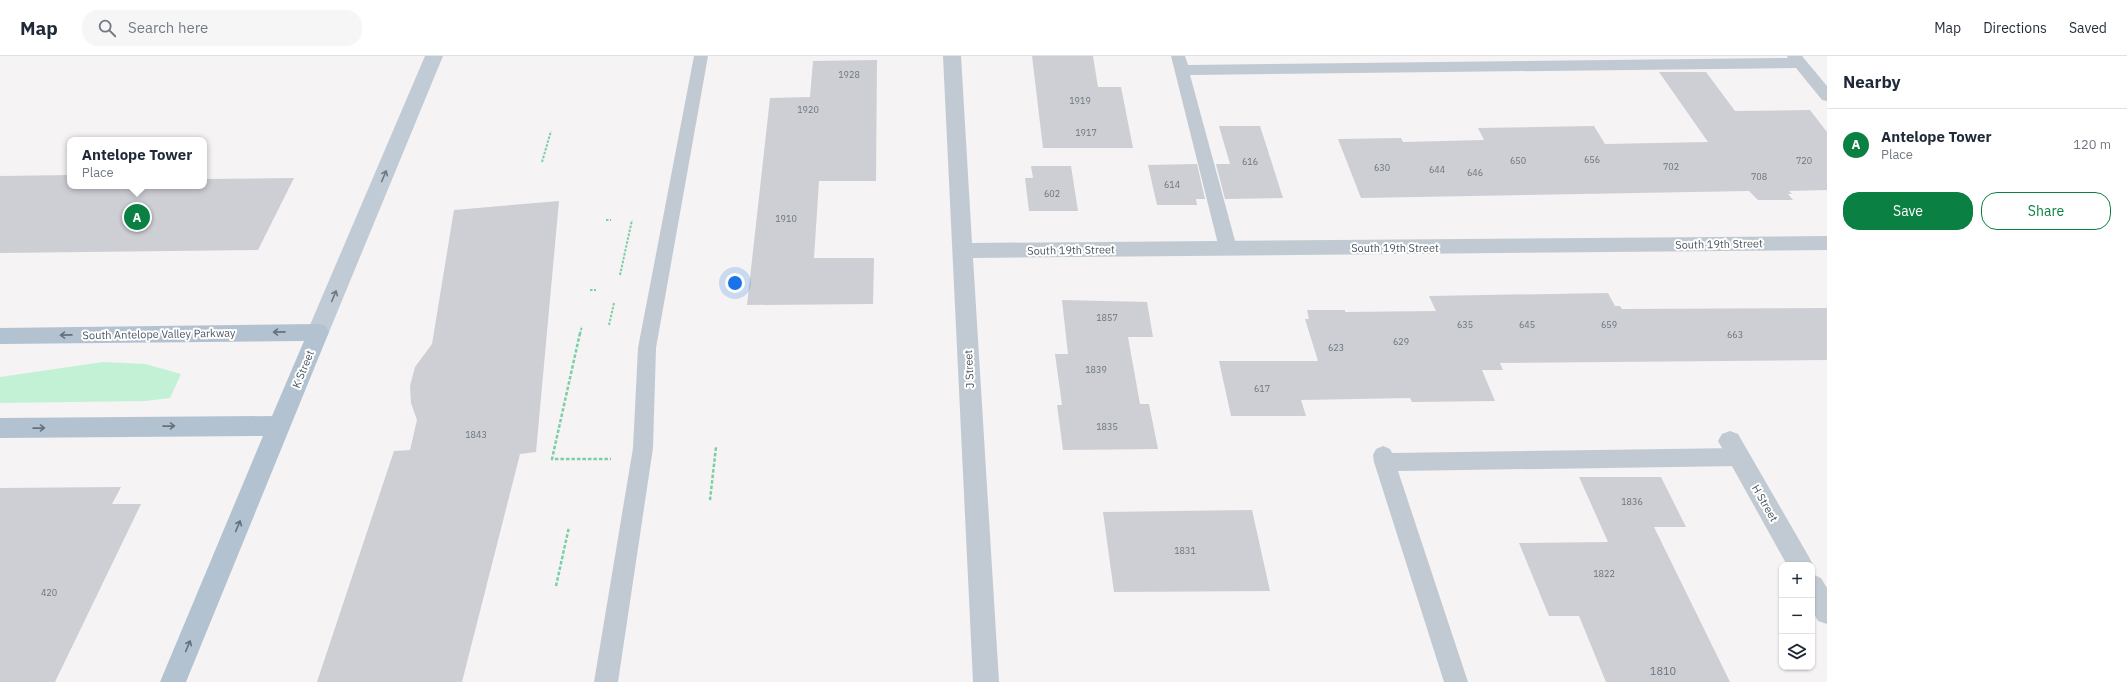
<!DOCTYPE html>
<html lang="en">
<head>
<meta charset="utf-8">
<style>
	:root { --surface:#fff; --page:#f6f6f7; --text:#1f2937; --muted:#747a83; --line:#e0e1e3; --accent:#0b8043 }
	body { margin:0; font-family:"IBM Plex Sans",sans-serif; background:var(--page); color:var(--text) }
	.controls { position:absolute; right:12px; bottom:12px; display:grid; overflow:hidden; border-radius:8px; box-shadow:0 1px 3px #0004 }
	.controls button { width:36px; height:36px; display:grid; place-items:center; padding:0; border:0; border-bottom:1px solid var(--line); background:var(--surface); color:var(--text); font:20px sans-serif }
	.you { position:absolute; left:735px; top:227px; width:14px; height:14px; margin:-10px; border:3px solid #fff; border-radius:50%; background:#1a73e8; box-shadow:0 0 0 6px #1a73e833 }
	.badge { display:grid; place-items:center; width:26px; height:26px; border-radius:50%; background:var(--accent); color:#fff; font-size:13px; font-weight:700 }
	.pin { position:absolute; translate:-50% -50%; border:2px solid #fff; box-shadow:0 1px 4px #0006 }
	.popup { position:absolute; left:67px; top:81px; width:140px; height:52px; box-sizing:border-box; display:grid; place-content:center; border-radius:8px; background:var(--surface); filter:drop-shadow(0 1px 3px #0005); font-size:13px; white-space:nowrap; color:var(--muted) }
	.popup b { font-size:15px; color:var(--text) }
	.popup::after { content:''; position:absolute; left:50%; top:100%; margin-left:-8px; border:8px solid transparent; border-top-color:var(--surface) }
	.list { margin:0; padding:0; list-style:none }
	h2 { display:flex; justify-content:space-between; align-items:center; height:52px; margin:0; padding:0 16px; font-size:17px }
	h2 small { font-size:13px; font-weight:400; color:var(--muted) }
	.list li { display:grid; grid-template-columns:26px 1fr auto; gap:12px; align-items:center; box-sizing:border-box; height:72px; padding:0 16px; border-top:1px solid var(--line) }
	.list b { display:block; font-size:15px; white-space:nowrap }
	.list p { margin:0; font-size:13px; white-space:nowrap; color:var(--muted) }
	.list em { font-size:13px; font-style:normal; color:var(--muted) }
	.actions { display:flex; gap:8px; padding:12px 16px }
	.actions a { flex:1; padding:9px 0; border:1px solid var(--accent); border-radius:16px; text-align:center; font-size:14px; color:var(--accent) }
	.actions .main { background:var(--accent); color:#fff }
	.icon { flex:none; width:22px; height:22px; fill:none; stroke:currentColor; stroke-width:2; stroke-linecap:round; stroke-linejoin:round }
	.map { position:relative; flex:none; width:1827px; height:626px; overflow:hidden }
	header { display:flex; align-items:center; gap:24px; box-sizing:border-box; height:56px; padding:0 20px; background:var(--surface); border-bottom:1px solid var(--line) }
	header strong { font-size:19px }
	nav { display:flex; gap:22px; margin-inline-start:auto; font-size:14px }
	.search { width:280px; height:36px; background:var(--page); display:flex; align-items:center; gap:10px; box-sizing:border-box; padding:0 14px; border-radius:16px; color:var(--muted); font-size:15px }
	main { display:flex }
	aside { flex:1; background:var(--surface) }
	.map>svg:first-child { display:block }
	.green { fill:#c3f1d5 }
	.building { fill:#cdcfd5 }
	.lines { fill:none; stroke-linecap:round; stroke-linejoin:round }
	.path-far1 { stroke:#7ad0a6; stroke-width:2; stroke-dasharray:2.5 1.5; stroke-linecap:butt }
	.path { stroke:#7ad0a6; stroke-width:2.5; stroke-dasharray:3.5 2; stroke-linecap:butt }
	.service { fill:#c1cad2; fill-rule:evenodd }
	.minor { fill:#c1cad2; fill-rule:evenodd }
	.secondary { fill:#c1cbd6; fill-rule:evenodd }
	.primary { fill:#b3c2d1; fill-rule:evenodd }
	.oneway { stroke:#6e7984 }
	.oneway2 { stroke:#64717d }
	.labels { text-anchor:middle; stroke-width:4; stroke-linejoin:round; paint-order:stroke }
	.number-label { font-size:9px; fill:#6b747e }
	.street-label { font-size:11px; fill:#4a5661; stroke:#fff }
	.near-number-label { font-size:11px; fill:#6b747e }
</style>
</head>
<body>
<header>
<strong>Map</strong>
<div class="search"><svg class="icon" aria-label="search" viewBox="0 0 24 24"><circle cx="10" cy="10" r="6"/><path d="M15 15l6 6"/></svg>Search here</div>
<nav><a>Map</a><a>Directions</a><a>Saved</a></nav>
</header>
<main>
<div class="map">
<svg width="1827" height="626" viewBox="0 0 1827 626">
	<rect width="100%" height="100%" fill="#f5f3f3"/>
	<path class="green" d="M103,306L145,308L181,318L170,342L145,345L0,347V321Z"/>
	<path class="building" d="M1032,0H1093L1098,31H1121L1133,92H1043Z
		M877,4L876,125H819L814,202H874L873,248L747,249L770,42L810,41L813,5Z
		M1659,16H1706L1735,55L1810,54L1827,76V134L1789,135L1792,138H1788L1793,144H1758L1749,135L1361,142L1338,83L1401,82L1403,86L1484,84L1478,72L1594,70L1605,88L1708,86Z
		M1219,70H1260L1283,142L1225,143L1216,108H1230Z
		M1197,108L1205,143H1196L1197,149H1157L1148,109Z
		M1031,110H1071L1078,155H1029L1025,122H1033Z
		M70,119V130H204V123L294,122L258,194L0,197V120Z
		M559,145L536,396L520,398L462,626H317L394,395L410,394L417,364L411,347L410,330L415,311L432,288L454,154Z
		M1608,237L1615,250H1620L1622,253L1827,252V304L1500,307L1503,314H1482L1495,345L1412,346L1410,342L1301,344L1306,360H1231L1219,305H1318L1305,263H1309L1307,254H1345V256L1436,255L1429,240Z
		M1062,244L1147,246L1153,281H1128L1140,348H1149L1158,393L1063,394L1057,349H1062L1055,298H1068Z
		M1579,421H1661L1686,471H1654L1730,626H1606L1579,560H1549L1519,487L1608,486Z
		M121,431L112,448H141L55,626H0V432Z
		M1252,454L1270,535L1114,536L1103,456Z"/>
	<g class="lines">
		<path class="path-far1" d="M542,106L551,75
			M606,164H611
			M620,219L632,164
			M590,234H596
			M609,269L614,247
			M580,278L582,270"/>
		<path class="path" d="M580,277L552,403H611
			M710,444L716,391
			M556,530L569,471"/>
		<path class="service" d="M694,0H708L656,292L653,392L618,626H594L633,392L638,292Z
			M1171,0H1185L1188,9L1788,2L1787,0H1802L1827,30V45L1822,44L1796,12L1190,19L1237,192L1234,197L1228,198L1222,197L1219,192Z
			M1383,390L1390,393L1392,397L1739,392L1746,395L1749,401L1746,407L1739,410L1398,415L1468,626H1444L1374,406L1373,399L1376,393Z"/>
		<path class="minor" d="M943,0H961L972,187L1827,180V194L973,202L999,626H973Z
			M1730,375L1738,378L1809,501L1813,509L1812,510L1787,509L1718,385L1722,378Z
			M1812,518L1821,522L1827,532V568L1818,565L1812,554Z"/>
		<path class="secondary" d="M425,0H443L329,276L326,282L318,284L310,282L307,276Z"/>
		<path class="primary" d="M318,268L326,270L329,276L186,626H160L263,380L0,382V362L272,360L304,285L0,288V272Z"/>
	</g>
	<defs><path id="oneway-shaft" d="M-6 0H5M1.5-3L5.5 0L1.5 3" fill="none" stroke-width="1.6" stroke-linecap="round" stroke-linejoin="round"/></defs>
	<g class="oneway">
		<use href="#oneway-shaft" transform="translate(384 120) rotate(-67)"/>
		<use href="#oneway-shaft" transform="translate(334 240) rotate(-67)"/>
	</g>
	<g class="oneway2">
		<use href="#oneway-shaft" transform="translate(279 276) rotate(179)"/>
		<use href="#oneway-shaft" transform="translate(66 279) rotate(179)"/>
		<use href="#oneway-shaft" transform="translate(169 370) rotate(-1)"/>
		<use href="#oneway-shaft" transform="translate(39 372) rotate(-1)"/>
		<use href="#oneway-shaft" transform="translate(238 470) rotate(-67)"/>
		<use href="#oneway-shaft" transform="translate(188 590) rotate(-67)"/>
	</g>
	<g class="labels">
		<g class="number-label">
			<text x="849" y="22">1928</text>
			<text x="1080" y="48">1919</text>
			<text x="808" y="57">1920</text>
			<text x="1086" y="80">1917</text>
			<text x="1592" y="107">656</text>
			<text x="1518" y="108">650</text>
			<text x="1804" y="108">720</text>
			<text x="1250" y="109">616</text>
			<text x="1671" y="114">702</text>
			<text x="1382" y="115">630</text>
			<text x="1437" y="117">644</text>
			<text x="1475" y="120">646</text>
			<text x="1759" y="124">708</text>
			<text x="1172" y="132">614</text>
			<text x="1052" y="141">602</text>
			<text x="786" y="166">1910</text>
			<text x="1107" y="265">1857</text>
			<text x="1465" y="272">635</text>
			<text x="1527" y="272">645</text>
			<text x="1609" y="272">659</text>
			<text x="1735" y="282">663</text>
			<text x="1401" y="289">629</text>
			<text x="1336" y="295">623</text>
			<text x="1096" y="317">1839</text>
			<text x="1262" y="336">617</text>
			<text x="1107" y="374">1835</text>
			<text x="476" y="382">1843</text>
			<text x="1632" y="449">1836</text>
			<text x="1185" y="498">1831</text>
			<text x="1604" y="521">1822</text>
			<text x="49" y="540">420</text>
		</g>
		<g class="street-label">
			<text transform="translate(1719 188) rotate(-1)" y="4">South 19th Street</text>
			<text x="1395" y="196">South 19th Street</text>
			<text transform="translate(1071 194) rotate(-1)" y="4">South 19th Street</text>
			<text transform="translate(159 278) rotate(-1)" y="4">South Antelope Valley Parkway</text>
			<text transform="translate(303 313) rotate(-68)" y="4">K Street</text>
			<text transform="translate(969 313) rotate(-93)" y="4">J Street</text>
			<text transform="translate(1765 447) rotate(60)" y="4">H Street</text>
		</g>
		<g class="near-number-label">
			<text x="1663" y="619">1810</text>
		</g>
	</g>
</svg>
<div class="controls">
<button>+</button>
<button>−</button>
<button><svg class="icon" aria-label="layers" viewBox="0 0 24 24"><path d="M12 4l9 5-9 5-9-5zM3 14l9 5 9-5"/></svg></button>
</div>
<div class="you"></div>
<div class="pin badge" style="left:137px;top:161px">A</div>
<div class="popup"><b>Antelope Tower</b>Place</div>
</div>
<aside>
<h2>Nearby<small></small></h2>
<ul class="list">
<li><span class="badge">A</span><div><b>Antelope Tower</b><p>Place</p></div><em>120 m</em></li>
</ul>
<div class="actions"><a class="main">Save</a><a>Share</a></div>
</aside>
</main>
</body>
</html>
